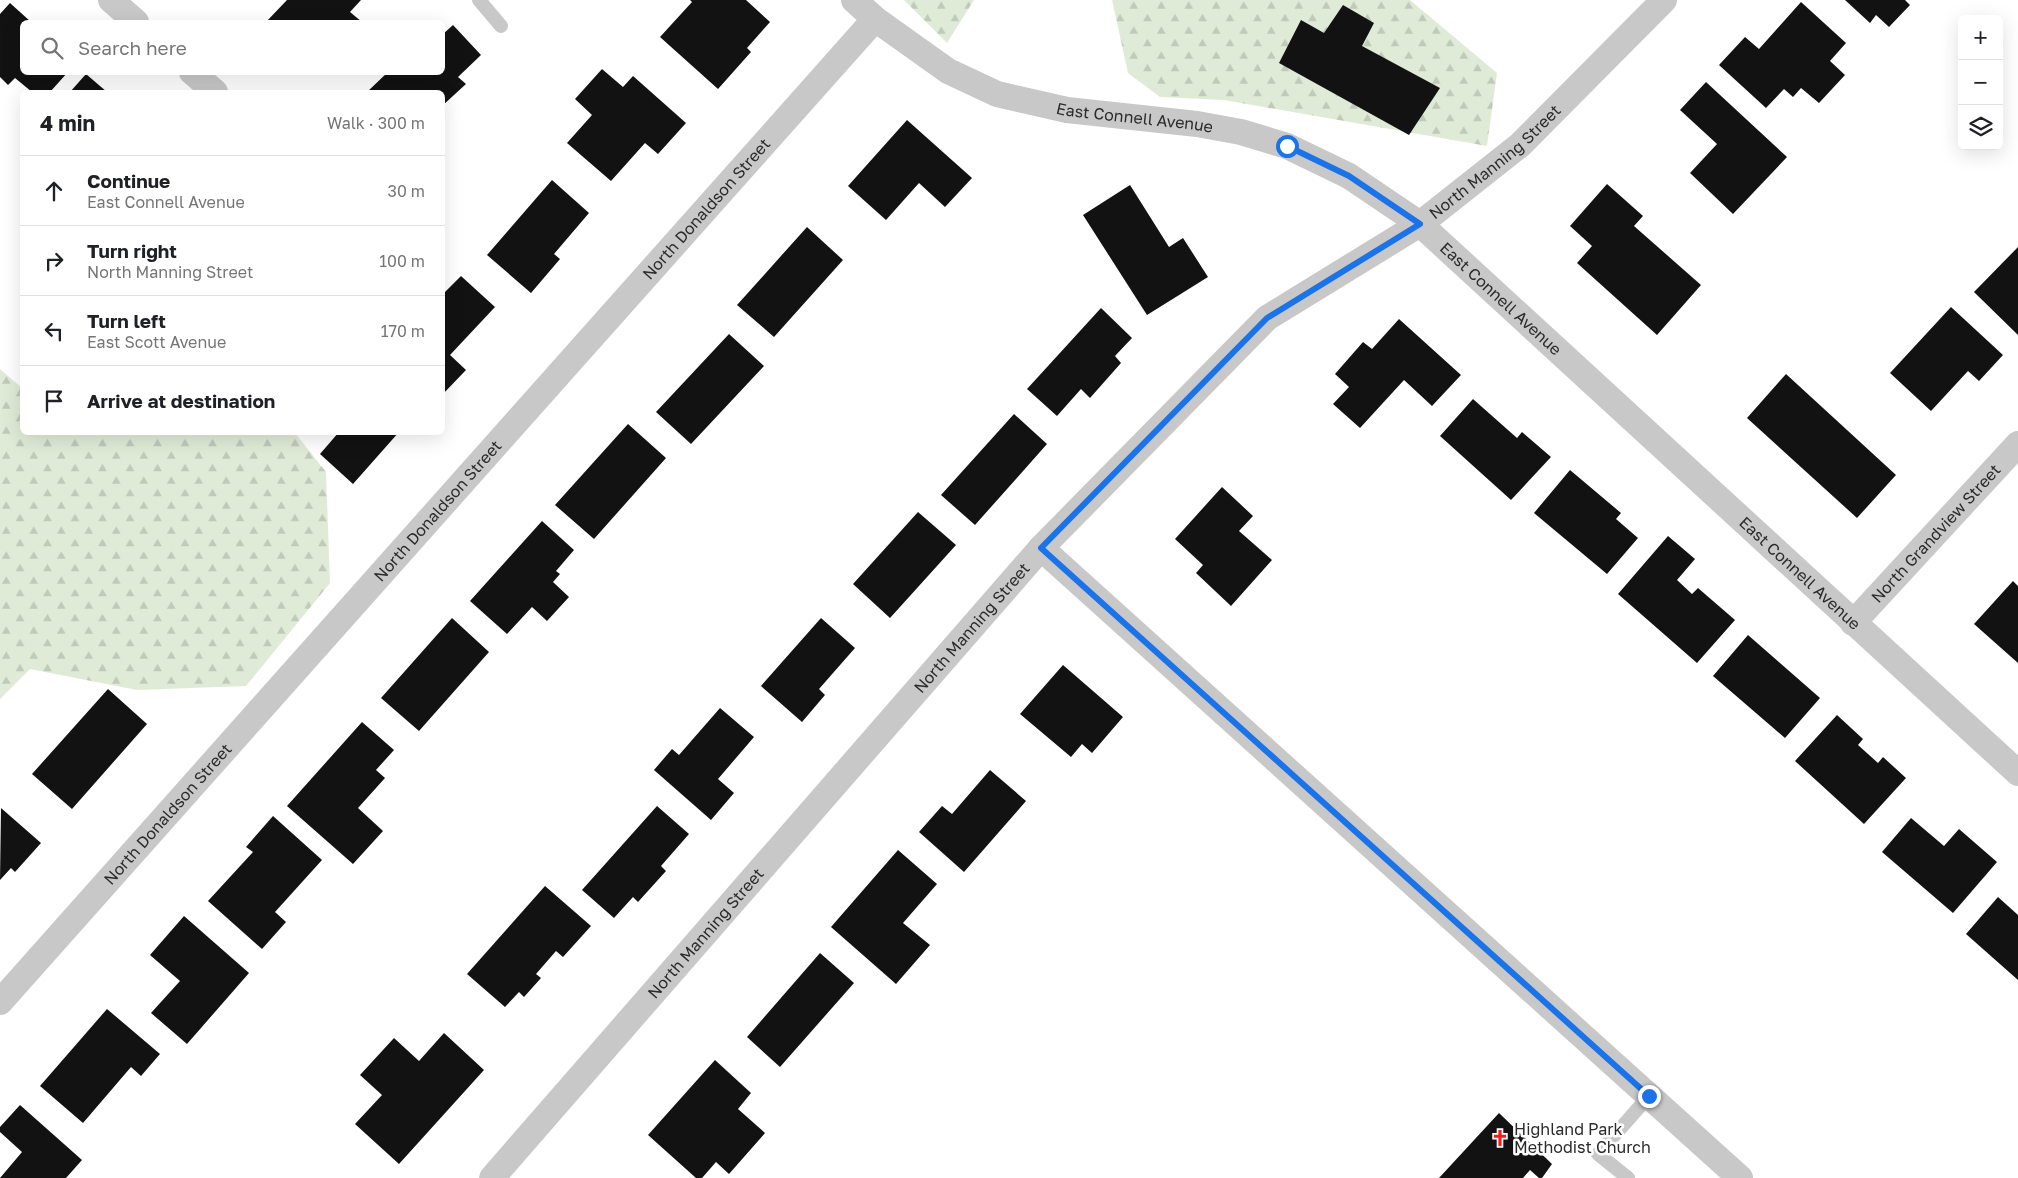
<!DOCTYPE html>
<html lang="en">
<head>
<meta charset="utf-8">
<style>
	:root { --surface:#fff; --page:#f6f6f6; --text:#202124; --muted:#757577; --line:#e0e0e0 }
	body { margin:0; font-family:"Golos Text",sans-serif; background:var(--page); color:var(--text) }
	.controls { position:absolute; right:15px; top:15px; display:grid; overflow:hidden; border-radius:8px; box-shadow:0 5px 20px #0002 }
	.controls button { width:45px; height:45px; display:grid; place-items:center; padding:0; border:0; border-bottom:1px solid var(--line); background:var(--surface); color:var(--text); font:25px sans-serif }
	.stop { position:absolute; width:15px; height:15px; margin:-11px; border:4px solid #1a73e8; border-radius:50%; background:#fff }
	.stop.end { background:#1a73e8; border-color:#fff; box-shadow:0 1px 5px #0008 }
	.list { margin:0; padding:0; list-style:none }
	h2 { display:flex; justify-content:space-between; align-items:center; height:65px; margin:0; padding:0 20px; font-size:21px }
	h2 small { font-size:16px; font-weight:400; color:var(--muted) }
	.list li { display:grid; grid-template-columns:32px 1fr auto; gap:15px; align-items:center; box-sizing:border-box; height:70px; padding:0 20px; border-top:1px solid var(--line) }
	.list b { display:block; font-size:19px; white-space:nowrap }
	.list p { margin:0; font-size:16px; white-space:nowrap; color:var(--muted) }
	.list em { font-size:16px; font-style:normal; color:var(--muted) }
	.icon { flex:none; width:28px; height:28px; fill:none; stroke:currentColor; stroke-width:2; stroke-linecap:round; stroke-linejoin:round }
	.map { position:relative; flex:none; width:2018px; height:1178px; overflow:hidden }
	.search { position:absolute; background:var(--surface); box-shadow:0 5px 20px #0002; left:20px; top:20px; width:425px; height:55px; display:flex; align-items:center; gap:12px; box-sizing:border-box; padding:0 18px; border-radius:8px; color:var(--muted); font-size:19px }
	.panel { position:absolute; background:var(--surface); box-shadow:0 5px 20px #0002; left:20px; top:90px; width:425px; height:345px; border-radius:8px }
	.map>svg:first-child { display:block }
	.forest { fill:url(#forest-firs) }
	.building { fill:#121212 }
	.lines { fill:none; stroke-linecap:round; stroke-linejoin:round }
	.lane { stroke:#c8c8c8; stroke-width:14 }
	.street { stroke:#c8c8c8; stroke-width:26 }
	.route { stroke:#1a73e8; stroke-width:6 }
	.labels { text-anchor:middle; stroke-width:5; stroke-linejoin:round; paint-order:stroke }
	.street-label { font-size:16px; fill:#2b2b2b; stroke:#fff }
	.poi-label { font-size:16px; fill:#2b2b2b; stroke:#fff; text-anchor:start }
</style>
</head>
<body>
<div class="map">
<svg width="2018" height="1178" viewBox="0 0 2018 1178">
	<defs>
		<pattern id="forest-firs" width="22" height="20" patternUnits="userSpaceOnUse" patternTransform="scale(1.25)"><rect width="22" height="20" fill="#e0ebd7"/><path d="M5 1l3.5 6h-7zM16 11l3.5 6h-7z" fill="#c0cab9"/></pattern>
	</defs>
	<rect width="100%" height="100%" fill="#fff"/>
	<path class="forest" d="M904,0H974L947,43Z
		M1112,0H1410L1497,73L1487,146L1224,100L1160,97L1128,73Z
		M0,369L22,388V432L295,433L326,472L330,583L246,686L137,690L30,669L0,699Z"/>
	<path class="building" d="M287,0H361L350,12L362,22H266Z
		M690,0H746L770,22L747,48L751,52L718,89L660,37L692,2Z
		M1845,0H1905L1910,5L1889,27L1876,15L1870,23Z
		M1801,2L1846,43L1830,61L1845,75L1819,103L1801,88L1793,97L1784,89L1766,108L1719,65L1745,37L1759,49Z
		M10,3L31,22H22V72H68L50,92H32L15,78L8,85L0,77V14Z
		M1343,5L1374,23L1362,46L1440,88L1409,135L1279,63L1301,20L1324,33Z
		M453,25L481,55L458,77L466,84L442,106V92H367L388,72H442V35Z
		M602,69L623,87L633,76L686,123L658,154L645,143L611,181L567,143L592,115L575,99Z
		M86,74L107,92H70Z
		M1706,82L1787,157L1733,214L1690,173L1717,144L1680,110Z
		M907,120L972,178L945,207L919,183L886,220L848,186Z
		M552,180L589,213L554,254L560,259L531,293L487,255Z
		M1607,184L1643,216L1634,226L1701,285L1657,335L1577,263L1592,246L1570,226Z
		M1130,185L1169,247L1183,238L1208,277L1147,315L1083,215Z
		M807,227L843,260L774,337L737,305Z
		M2018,247V335L1974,292Z
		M461,276L495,307L450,355L466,370L442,395V295Z
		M1951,307L2003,355L1979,381L1968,371L1931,411L1890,373Z
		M1101,308L1132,338L1115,356L1121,363L1090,398L1081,389L1057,416L1027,389Z
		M1399,319L1461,375L1432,406L1404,380L1360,428L1333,404L1349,387L1335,374L1363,342L1372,349Z
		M729,334L764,366L691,444L656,412Z
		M1786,374L1896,475L1857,518L1747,418Z
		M1473,399L1517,438L1522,432L1551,457L1511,500L1440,436Z
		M1014,414L1047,444L975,525L941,495Z
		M628,424L666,458L594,539L555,505Z
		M339,432H399L353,484L320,454Z
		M1570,470L1621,513L1616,519L1638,538L1607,574L1534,513Z
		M1222,487L1253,516L1239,531L1272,560L1231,606L1196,573L1203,565L1175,539Z
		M918,512L956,545L890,618L853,584Z
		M542,521L574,550L556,571L560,574L553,582L569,597L547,621L532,607L507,634L470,601Z
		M1668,536L1695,559L1677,580L1692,594L1698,588L1735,620L1697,663L1618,594Z
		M2013,581L2018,586V663L1974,624Z
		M452,618L489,652L419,731L381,698Z
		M821,618L855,648L819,689L825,695L802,722L761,686Z
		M1748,635L1820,698L1785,738L1713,676Z
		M1063,665L1123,717L1092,753L1082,744L1071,757L1020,714Z
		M108,689L147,724L72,809L32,774Z
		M720,708L754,737L718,779L734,793L711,820L654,770L672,749L679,755Z
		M1837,715L1863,739L1858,745L1878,763L1883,757L1906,778L1864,824L1795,761Z
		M362,722L394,750L376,770L385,778L358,808L383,831L353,864L287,806Z
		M990,770L1026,801L964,872L919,832L942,806L952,814Z
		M657,806L689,834L661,866L666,871L638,902L633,897L614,918L582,890Z
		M1,808L41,843L15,872L11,868L0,880Z
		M273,816L322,860L275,912L286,922L262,949L208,901L253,852L246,847Z
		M1911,818L1944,846L1959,829L1997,862L1953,913L1882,852Z
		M898,850L937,884L903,923L930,945L896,984L831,927Z
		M545,886L591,926L563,957L556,951L536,974L541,978L524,997L519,992L505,1007L467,974Z
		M1998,897L2018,915V980L1966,934Z
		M184,916L249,973L187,1044L151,1013L180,981L150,955Z
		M820,953L854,983L780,1067L747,1037Z
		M107,1009L160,1054L141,1076L131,1067L83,1123L40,1086Z
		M444,1033L484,1070L399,1164L355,1124L382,1095L360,1075L394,1038L419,1061Z
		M715,1060L751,1093L738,1109L765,1133L729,1174L716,1162L702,1178H696L648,1135Z
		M20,1105L82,1160L66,1178H0L22,1152L0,1132V1127Z
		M1499,1113L1552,1164L1542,1178H1539L1530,1170L1523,1178H1439Z"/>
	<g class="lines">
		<path class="lane" d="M479,0L501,26
			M1628,1178L1598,1154L1649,1096"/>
		<g class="street">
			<path d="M111,0L136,22"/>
			<path id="s1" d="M854,0L875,19L948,71L997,94L1067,110L1197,124L1241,132L1287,146L1349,176L1420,224L2018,773"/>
			<path d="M192,72L215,92"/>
			<path d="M1041,548L1740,1178"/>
			<path id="s2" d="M1853,623L2018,444"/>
			<path id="s3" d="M0,1002L875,19"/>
			<path id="s4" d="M492,1178L1041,548L1267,318L1420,224L1520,145L1664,0"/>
		</g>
	</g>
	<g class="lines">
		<path class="route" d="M1287,146L1349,176L1420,224L1267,318L1041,548L1649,1096"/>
	</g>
	<defs>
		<g id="church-bare" transform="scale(1.35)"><path d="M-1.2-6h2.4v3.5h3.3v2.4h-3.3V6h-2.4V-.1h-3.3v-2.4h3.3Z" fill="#f41c20" stroke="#fff" stroke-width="2.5" paint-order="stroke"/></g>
	</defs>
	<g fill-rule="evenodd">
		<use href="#church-bare" x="1500" y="1138"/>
	</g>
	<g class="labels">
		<g class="street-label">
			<text dy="6" stroke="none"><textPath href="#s1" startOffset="312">East Connell Avenue</textPath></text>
			<text dy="6" stroke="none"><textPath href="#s4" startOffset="1435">North Manning Street</textPath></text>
			<text dy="6" stroke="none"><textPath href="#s3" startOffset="1062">North Donaldson Street</textPath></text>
			<text dy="6" stroke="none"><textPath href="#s1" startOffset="732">East Connell Avenue</textPath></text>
			<text dy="6" stroke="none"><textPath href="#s3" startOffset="658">North Donaldson Street</textPath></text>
			<text dy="6" stroke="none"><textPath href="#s2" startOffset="122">North Grandview Street</textPath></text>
			<text dy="6" stroke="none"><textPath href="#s1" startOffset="1138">East Connell Avenue</textPath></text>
			<text dy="6" stroke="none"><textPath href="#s4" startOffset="730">North Manning Street</textPath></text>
			<text dy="6" stroke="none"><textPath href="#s3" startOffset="252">North Donaldson Street</textPath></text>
			<text dy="6" stroke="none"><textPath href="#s4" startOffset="325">North Manning Street</textPath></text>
		</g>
		<g class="poi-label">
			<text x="1514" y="1135">Highland Park<tspan x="1514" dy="18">Methodist Church</tspan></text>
		</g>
	</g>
</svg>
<div class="controls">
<button>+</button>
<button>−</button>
<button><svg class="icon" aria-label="layers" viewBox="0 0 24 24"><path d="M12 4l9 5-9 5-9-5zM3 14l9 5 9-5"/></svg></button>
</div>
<div class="stop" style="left:1287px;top:146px"></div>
<div class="stop end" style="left:1649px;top:1096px"></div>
<div class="search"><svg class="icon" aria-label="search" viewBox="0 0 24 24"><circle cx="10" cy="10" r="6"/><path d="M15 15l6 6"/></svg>Search here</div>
<section class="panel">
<h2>4 min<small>Walk · 300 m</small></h2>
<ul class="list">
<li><svg class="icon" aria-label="ahead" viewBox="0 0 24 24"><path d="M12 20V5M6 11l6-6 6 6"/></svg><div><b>Continue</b><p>East Connell Avenue</p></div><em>30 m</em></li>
<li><svg class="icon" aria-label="right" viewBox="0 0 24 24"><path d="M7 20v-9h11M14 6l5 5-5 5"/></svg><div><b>Turn right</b><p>North Manning Street</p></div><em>100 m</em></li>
<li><svg class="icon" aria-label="left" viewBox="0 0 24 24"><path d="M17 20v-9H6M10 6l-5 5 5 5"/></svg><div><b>Turn left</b><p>East Scott Avenue</p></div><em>170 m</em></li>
<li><svg class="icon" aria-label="arrive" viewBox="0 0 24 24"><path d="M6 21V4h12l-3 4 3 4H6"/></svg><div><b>Arrive at destination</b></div></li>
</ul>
</section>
</div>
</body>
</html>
